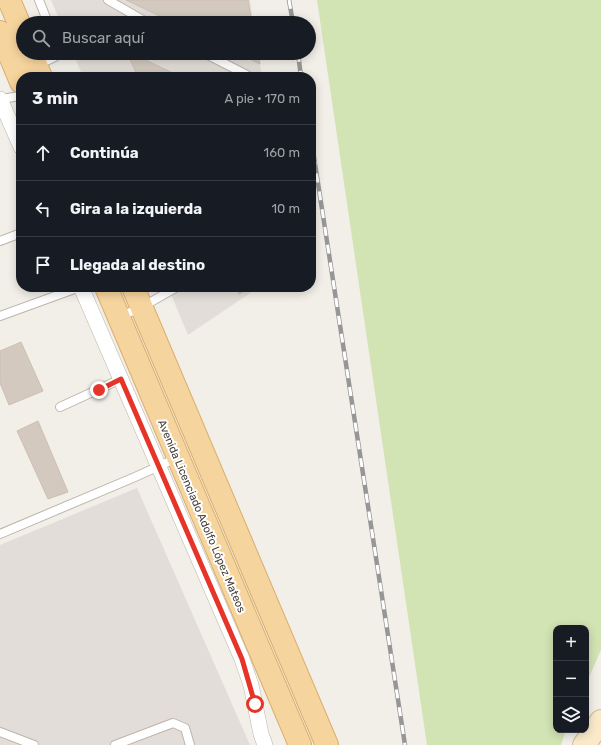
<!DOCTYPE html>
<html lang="es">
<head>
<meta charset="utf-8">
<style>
	:root { --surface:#171b24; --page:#20242c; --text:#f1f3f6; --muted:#9ea1a6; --line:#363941 }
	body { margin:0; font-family:Rubik,sans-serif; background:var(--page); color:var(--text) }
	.controls { position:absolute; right:12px; bottom:12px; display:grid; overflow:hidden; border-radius:8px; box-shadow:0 2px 10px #0003 }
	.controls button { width:36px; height:36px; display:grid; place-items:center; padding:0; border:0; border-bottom:1px solid var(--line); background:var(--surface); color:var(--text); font:20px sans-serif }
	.stop { position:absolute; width:12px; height:12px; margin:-9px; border:3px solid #e73429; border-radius:50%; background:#fff }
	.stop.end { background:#e73429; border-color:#fff; box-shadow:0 1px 4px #0008 }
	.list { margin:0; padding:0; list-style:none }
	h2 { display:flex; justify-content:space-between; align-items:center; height:52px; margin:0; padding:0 16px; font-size:17px }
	h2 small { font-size:13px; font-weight:400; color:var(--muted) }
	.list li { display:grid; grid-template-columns:26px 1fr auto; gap:12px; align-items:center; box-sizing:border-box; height:56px; padding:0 16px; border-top:1px solid var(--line) }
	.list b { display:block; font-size:15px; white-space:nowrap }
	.list em { font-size:13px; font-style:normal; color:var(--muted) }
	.icon { flex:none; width:22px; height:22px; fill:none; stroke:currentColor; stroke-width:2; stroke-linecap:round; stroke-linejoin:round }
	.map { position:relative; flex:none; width:601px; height:745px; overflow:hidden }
	.search { position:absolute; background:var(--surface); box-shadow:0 2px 10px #0003; left:16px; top:16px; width:300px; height:44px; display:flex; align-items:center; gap:10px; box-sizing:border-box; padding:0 14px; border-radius:22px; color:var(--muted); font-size:15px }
	.panel { position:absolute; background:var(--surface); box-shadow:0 2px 10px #0003; left:16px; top:72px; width:300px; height:220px; border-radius:16px }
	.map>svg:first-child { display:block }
	.industrial { fill:#e2ddd9 }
	.green { fill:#d2e3b4 }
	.building { fill:#d3c9be; stroke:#cdc0b2 }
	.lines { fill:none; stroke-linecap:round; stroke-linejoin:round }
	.lane-casing { stroke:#bdb5ab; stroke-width:10 }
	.street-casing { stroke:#bdb5ab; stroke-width:16 }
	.secondary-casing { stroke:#cebc9b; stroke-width:24 }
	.primary-casing { stroke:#d9af6e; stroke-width:24 }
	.lane { stroke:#fff; stroke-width:8 }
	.street { stroke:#fff; stroke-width:15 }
	.secondary { stroke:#faeaca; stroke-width:22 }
	.primary { stroke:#f6d49d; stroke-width:22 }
	.rail-casing { stroke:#969696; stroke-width:4.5 }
	.rail { stroke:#fff; stroke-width:3; stroke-dasharray:9; stroke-linecap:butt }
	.route { stroke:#e73429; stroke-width:5 }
	.labels { text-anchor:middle; stroke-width:4; stroke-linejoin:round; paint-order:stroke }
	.street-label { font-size:11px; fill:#453e37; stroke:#fff }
</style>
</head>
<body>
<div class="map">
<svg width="601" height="745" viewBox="0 0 601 745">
	<rect width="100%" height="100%" fill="#f2eee8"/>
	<path class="industrial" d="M51,0H250L253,23H61Z
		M73,53H258L262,77H83Z
		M168,287H259L188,335Z
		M137,488L250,745H0V545Z"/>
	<path class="green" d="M317,0H601V650L586,684V628H556V730H566L561,745H427Z"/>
	<path class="building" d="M126,0H248L252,23H174Z
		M127,53H131L181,77H138Z
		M237,53H258L260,64Z
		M236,287H252L239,294Z
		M21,342L43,391L9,405L0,383V351Z
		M38,421L68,492L48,499L17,431Z"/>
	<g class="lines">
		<g class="lane-casing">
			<path id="lane" d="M39,0L48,23
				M108,0L148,23
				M204,53L247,75
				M36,66L55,57L57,53
				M0,99L21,96
				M0,241L21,233
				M0,316L80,287
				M119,317L142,307L177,287
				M60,407L121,379
				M0,534L135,477L177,458
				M0,732L34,745
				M115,745L173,723L185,728L190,745"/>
		</g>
		<g class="street-casing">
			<path id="street" d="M0,99L21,147
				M81,287L242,659L251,685L261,734L265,745"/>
		</g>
		<g class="secondary-casing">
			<path id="secondary" d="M584,745L601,721"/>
		</g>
		<g class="primary-casing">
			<path id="primary" d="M9,0L23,33
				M0,32L21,82
				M31,53L41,77
				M106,287L300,745
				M133,287L327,745"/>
		</g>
		<use href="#lane" class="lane"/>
		<use href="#street" class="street"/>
		<use href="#secondary" class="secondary"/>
		<use href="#primary" class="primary"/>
		<g class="rail-casing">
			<path id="rail" d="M289,0L293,23
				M298,53L301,77
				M311,138L405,745"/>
		</g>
		<use href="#rail" class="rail"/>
	</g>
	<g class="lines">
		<path class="route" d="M99,390L121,379L242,659L255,704"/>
	</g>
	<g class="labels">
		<g class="street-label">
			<text transform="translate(202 516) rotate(67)" y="4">Avenida Licenciado Adolfo López Mateos</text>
		</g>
	</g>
</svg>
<div class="controls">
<button>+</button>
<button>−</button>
<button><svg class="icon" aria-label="layers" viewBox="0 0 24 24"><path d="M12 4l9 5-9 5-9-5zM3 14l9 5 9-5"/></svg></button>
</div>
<div class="stop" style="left:255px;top:704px"></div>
<div class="stop end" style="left:99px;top:390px"></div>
<div class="search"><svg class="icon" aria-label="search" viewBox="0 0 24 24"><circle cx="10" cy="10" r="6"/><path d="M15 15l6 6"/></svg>Buscar aquí</div>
<section class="panel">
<h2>3 min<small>A pie · 170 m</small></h2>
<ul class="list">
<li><svg class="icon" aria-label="ahead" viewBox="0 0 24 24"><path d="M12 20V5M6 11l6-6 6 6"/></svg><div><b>Continúa</b></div><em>160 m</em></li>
<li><svg class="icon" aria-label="left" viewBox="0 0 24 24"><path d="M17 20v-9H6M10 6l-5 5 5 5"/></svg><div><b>Gira a la izquierda</b></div><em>10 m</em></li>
<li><svg class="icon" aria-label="arrive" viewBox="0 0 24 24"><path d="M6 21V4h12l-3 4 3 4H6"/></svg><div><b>Llegada al destino</b></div></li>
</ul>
</section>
</div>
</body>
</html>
